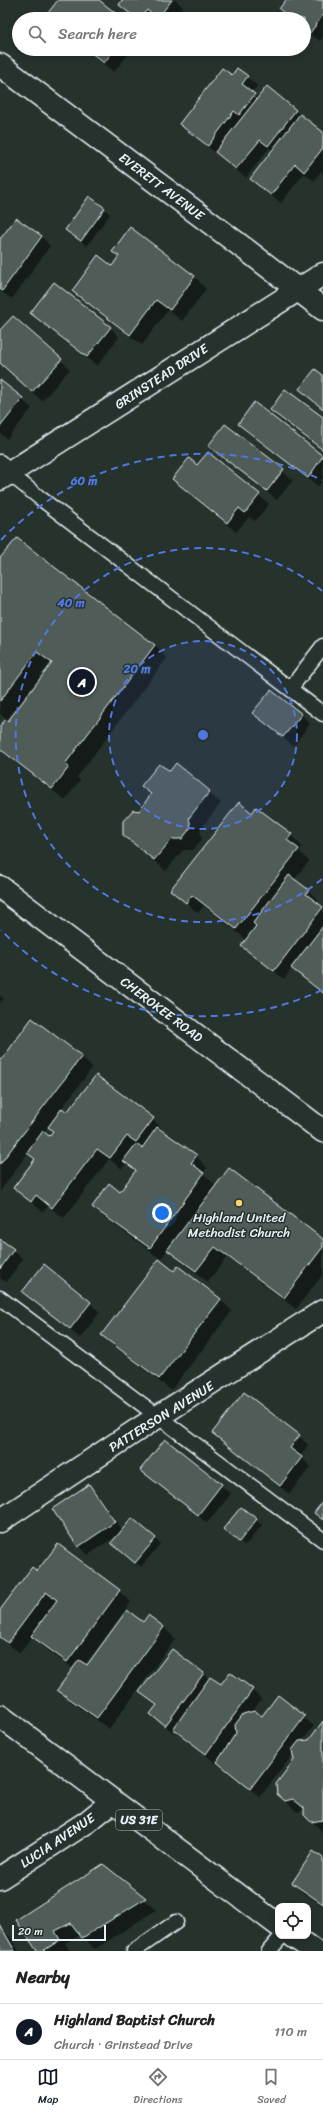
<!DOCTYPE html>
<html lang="en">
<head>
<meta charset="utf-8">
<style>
	:root { --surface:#fff; --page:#f6f6f6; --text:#222; --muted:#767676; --line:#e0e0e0; --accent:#111827 }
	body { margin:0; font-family:Sriracha,sans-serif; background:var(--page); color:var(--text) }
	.controls { position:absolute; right:12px; bottom:12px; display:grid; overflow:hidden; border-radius:8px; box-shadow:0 2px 6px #0003 }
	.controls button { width:36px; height:36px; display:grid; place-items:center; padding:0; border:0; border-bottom:1px solid var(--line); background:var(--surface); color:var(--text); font:20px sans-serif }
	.scale { position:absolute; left:12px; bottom:10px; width:94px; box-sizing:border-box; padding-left:4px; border:2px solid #e8f1f8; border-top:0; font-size:11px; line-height:14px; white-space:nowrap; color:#e8f1f8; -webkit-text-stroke:3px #26332d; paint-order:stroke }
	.you { position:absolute; left:162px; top:1213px; width:14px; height:14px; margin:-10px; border:3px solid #fff; border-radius:50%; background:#1a73e8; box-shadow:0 0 0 6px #1a73e833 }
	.badge { display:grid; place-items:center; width:26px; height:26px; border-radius:50%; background:var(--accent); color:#fff; font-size:13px; font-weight:700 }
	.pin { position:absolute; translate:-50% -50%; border:2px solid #fff; box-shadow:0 1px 4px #0006 }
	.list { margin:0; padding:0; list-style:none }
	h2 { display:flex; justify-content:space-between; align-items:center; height:52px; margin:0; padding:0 16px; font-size:17px }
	h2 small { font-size:13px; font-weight:400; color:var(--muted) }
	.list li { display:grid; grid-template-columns:26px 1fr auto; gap:12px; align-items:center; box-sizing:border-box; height:56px; padding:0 16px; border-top:1px solid var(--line) }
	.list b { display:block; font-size:15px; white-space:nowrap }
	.list p { margin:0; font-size:13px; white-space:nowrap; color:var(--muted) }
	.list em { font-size:13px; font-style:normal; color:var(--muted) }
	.icon { flex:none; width:22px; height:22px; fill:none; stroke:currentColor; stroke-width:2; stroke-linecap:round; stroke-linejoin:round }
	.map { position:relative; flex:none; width:323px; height:1951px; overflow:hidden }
	.search { position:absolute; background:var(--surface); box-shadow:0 2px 6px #0003; left:12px; right:12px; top:12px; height:44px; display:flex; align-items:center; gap:10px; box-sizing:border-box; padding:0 14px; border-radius:22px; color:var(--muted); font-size:15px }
	.sheet { height:108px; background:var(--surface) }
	nav { display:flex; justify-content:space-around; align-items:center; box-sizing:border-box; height:56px; border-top:1px solid var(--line); background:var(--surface); font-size:11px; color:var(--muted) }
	nav a { display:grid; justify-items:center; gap:2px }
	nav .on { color:var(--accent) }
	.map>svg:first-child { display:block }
	.shadow { fill:#0007; fill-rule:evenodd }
	.building { fill:#505c59; stroke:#e8f1f8 }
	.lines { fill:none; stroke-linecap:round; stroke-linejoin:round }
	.lane-casing { stroke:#e8f1f8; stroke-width:17 }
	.street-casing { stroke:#e8f1f8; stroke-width:25 }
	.secondary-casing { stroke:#e8f1f8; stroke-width:25 }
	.primary-casing { stroke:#e8f1f8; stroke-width:25 }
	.lane { stroke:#26332d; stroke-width:14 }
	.street { stroke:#26332d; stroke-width:22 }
	.secondary { stroke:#26332d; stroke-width:22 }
	.primary { stroke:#26332d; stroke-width:22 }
	.ring { fill:none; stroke:#5077e0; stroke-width:2; stroke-dasharray:7 5 }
	.poi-dot { fill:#ffd166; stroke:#26332d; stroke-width:1.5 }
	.labels { text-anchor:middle; stroke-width:3; stroke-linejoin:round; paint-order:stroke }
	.shield { fill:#26332d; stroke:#aeb8bb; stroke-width:1 }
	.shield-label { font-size:12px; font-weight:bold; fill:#e8f1f8 }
	.street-label { font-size:13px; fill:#e8f1f8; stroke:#26332d }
	.poi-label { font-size:13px; fill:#e8f1f8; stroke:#26332d }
	.centre { fill:#5077e0; stroke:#26332d; stroke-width:2 }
	.ring-label { font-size:12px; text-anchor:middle; font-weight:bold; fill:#5077e0; stroke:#26332d; stroke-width:3; stroke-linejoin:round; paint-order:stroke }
</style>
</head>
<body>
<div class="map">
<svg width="323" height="1951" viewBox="0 0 323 1951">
	<rect width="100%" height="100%" fill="#26332d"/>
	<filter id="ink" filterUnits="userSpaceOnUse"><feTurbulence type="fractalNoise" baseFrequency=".025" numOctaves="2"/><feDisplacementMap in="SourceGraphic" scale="8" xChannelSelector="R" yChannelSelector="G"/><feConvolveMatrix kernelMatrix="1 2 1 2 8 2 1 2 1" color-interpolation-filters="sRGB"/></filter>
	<g filter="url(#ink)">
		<path class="shadow" d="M121,0H176L183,7L173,19H136L120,5L123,2Z
			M287,0H323V37L320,41L304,30V19H290L280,9Z
			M84,49H132L114,72Z
			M232,76L247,77L257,86L252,93L259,99L267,88L323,133V174L321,171L314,181L304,173L281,203L251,179L273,151L269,148L246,178L180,124Z
			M104,209L110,214L87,246L67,230Z
			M130,229L195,277L206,289L182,321L168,310L142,345L85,302L73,291L112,267L119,257L113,252Z
			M41,236L50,246L12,299L0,291V239Z
			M31,313L110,327L119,337L97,366Z
			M0,332L61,360L70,369L42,401L0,363Z
			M323,376V409L300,389Z
			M0,382L32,408L7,439L0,433Z
			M254,404L323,457V480L318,486L248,433L239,424Z
			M271,410L323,418V451L280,419Z
			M225,425L293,480L277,500L210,445Z
			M208,453L269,504L255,521L249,517L236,532L173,479L198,466Z
			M0,560L155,645L167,658L77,777L80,780L65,800L0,750V728L7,719L0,714ZM50,663L52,665L8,722L6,721Z
			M254,713L301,714L310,724L293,746Z
			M176,765L221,803L200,830L202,839L193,850H183L166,871L124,834L152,795L143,786L170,772Z
			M257,809L291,835L302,847L299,851L309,861L294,880L309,891L318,900L316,903L323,909V994L292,968L284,979L243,946L247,940L204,906L198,913L172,890Z
			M0,995L4,999L0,1003Z
			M81,1056L92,1068L61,1109L68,1114L153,1119L164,1131L163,1132L196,1156L207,1168L203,1173L216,1186L323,1240V1274L296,1309L227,1257L208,1282L180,1261L168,1249L161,1259L105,1218L93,1207L120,1193L136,1172L126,1163L122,1169L109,1159L64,1218L48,1206L43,1212L14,1188L35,1160L28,1153L0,1191V1063ZM48,1126L54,1132L49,1138L44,1133Z
			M0,1240L23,1259L6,1282L0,1278Z
			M44,1266L100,1312L80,1338L24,1292Z
			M221,1300L232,1311L171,1390L114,1346L103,1335Z
			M213,1433L299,1436L308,1445L300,1457L311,1467L289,1494Z
			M165,1440L231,1494L207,1523L142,1470Z
			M89,1485L98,1495L123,1531L155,1539L160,1544L141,1567L118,1548V1535L88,1555L79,1546Z
			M241,1508L262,1525L245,1546L230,1534Z
			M58,1545L119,1591L131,1602L85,1665L87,1666L143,1623L164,1627L175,1639L109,1729L70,1701L59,1689L74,1669L43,1647L33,1636L20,1653L0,1638V1612L38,1573Z
			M172,1650L210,1680L221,1686L252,1690L261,1699L253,1711L262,1718L279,1697L314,1726L302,1742L310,1741L323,1723V1832L305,1815V1810L297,1812L278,1794L295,1760L294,1753L260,1797L217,1761L216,1763L176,1732L175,1734L151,1714L157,1706L141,1692Z
			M323,1859V1906L303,1893L293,1883Z
			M103,1866L156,1910L95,1949L81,1935L65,1943L70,1951H38Z
			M0,1927L11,1938L19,1951H0Z"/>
		<path class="building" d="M58,0H99L123,19H46L44,18Z
			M122,0H172L157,19L147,10L140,19H137L119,5Z
			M286,0H323V15L310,33L304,28V19H292L279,9Z
			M86,49H115L104,63Z
			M222,68L232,75L237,68L248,76L242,84L255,94L239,115L234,111L208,146L179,124Z
			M267,86L296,110L268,146L260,140L236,169L215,152Z
			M300,114L323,132V148L304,172L295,164L271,195L250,179Z
			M89,196L105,208L81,241L65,230Z
			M16,218L42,236L2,291L0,289V238H1Z
			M130,227L195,276L170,310L156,300L130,335L72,291L98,255L112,266L119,256L112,252Z
			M54,282L111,327L87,357L30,313Z
			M13,316L62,359L32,392L0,363V330Z
			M315,369L323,375V409L299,389Z
			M0,380L23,398L0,427Z
			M285,389L323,417V450L270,410Z
			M254,402L323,456L308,478L238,424Z
			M225,424L284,469L267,491L208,446Z
			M208,452L260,494L245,513L239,508L227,523L172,479L189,458L197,465Z
			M17,538L155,645L65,764L69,767L52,789L0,749V726L6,719L8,721L52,663L37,652L0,701V558Z
			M271,690L302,714L283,737L252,713Z
			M176,763L210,791L189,818L191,827L182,839H172L154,860L123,835V821L133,810L139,811L151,794L141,786L159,764L170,771Z
			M239,802L252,813L256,807L292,834L287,840L299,849L236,929L192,895L186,903L170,890Z
			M289,875L309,890L306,894L323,907L274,971L241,946L256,926L253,923Z
			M323,926V993L291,968Z
			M32,1018L82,1056L0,1164V1062Z
			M96,1075L154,1118L136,1142L127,1136L110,1158L97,1149L52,1208L36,1195L31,1202L13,1188L35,1159L27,1153L43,1131L49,1136L53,1131L48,1127L62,1108L67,1112Z
			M157,1127L197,1155L191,1163L204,1173L150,1248L92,1207L109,1183L120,1192L136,1170L123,1161L136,1144L142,1148Z
			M229,1168L323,1239V1247L284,1298L215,1247L196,1271L167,1250Z
			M0,1239L14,1249L0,1269Z
			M159,1259L174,1271L178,1266L221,1299L159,1379L101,1335Z
			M44,1264L91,1302L70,1329L22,1292Z
			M244,1392L300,1435L290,1448L302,1457L280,1486L212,1433Z
			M165,1439L222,1484L198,1515L140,1470Z
			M89,1484L115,1522L78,1547L52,1509Z
			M323,1501V1520L314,1513Z
			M241,1507L257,1519L239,1542L223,1529Z
			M132,1518L156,1538L135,1563L111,1543Z
			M58,1544L120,1590L67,1662L31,1636L57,1600L46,1592L8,1643L0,1637V1610L32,1567L37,1571Z
			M127,1610L143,1622L148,1615L164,1627L97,1718L57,1690L79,1660L87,1665Z
			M172,1649L204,1673L165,1726L150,1714L157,1705L139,1692Z
			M230,1672L253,1689L206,1754L173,1729L210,1677L221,1684Z
			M278,1695L305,1716L250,1789L217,1762L236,1733L235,1725L243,1714L254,1711L262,1716Z
			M323,1721V1820L311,1822L304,1815V1808L293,1799L285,1801L277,1794L276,1784L294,1760L292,1750L299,1741L309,1740Z
			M313,1851L323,1858V1904L292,1883Z
			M103,1864L146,1898L82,1938L71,1923L55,1931L60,1940L43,1951H37L16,1920Z
			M0,1925L15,1951H0Z"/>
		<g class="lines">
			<g class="lane-casing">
				<path id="lane" d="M0,462L9,473L40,498L323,714
					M290,689L323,646
					M0,1298L323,1540
					M134,1951L176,1922
					M269,1951L282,1936"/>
			</g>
			<g class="street-casing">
				<path id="street" d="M0,65L253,255L323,309
					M0,887L323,1131
					M0,1521L134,1432L323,1311
					M0,1878L87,1822L113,1801"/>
			</g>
			<g class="secondary-casing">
				<path id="secondary" d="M0,479L323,274"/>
			</g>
			<g class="primary-casing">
				<path id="primary" d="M0,1716L278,1925
					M293,1936L314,1951"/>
			</g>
			<use href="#lane" class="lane"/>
			<use href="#street" class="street"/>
			<use href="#secondary" class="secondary"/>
			<use href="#primary" class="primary"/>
		</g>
	</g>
	<circle cx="203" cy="735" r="94" fill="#5077e0" fill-opacity=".12"/>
	<g class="ring">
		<circle cx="203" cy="735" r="94"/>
		<path d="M322 879A187 187 0 1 1 322 591"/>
		<path d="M322 990A281 281 0 0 1 1 930M1 540A281 281 0 0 1 322 480"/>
	</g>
	<circle class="poi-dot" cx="239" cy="1203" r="4"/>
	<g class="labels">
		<rect class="shield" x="116" y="1810" width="46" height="20" rx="3"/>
		<g class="shield-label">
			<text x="139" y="1824">US 31E</text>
		</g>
		<g class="street-label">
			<text transform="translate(162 186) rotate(37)" y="5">EVERETT AVENUE</text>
			<text transform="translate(161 376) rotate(-33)" y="5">GRINSTEAD DRIVE</text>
			<text transform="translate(162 1009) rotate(37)" y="5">CHEROKEE ROAD</text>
			<text transform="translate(161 1416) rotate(-32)" y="5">PATTERSON AVENUE</text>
			<text transform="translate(57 1840) rotate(-34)" y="5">LUCIA AVENUE</text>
		</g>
		<g class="poi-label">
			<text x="239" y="1222">Highland United<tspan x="239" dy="15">Methodist Church</tspan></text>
		</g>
	</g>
	<circle cx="203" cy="735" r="6" class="centre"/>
	<g class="ring-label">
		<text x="84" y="485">60 m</text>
		<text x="71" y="607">40 m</text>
		<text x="137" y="673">20 m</text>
	</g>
</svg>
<div class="controls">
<button><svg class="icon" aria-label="locate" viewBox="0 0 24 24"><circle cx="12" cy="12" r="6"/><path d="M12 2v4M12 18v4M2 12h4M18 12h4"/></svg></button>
</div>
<div class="scale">20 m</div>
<div class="you"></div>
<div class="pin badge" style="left:82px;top:682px">A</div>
<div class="search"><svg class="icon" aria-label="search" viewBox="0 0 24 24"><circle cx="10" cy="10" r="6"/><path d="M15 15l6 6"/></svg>Search here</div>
</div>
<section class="sheet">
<h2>Nearby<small></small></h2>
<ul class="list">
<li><span class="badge">A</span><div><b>Highland Baptist Church</b><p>Church · Grinstead Drive</p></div><em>110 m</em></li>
</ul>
</section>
<nav>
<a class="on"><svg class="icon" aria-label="map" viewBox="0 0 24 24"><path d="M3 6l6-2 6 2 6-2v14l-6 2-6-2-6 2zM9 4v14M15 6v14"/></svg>Map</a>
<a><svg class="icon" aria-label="directions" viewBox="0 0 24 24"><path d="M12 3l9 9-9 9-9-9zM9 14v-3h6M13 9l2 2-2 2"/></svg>Directions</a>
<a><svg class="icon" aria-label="saved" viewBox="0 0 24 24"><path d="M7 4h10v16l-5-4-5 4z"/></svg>Saved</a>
</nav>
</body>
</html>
